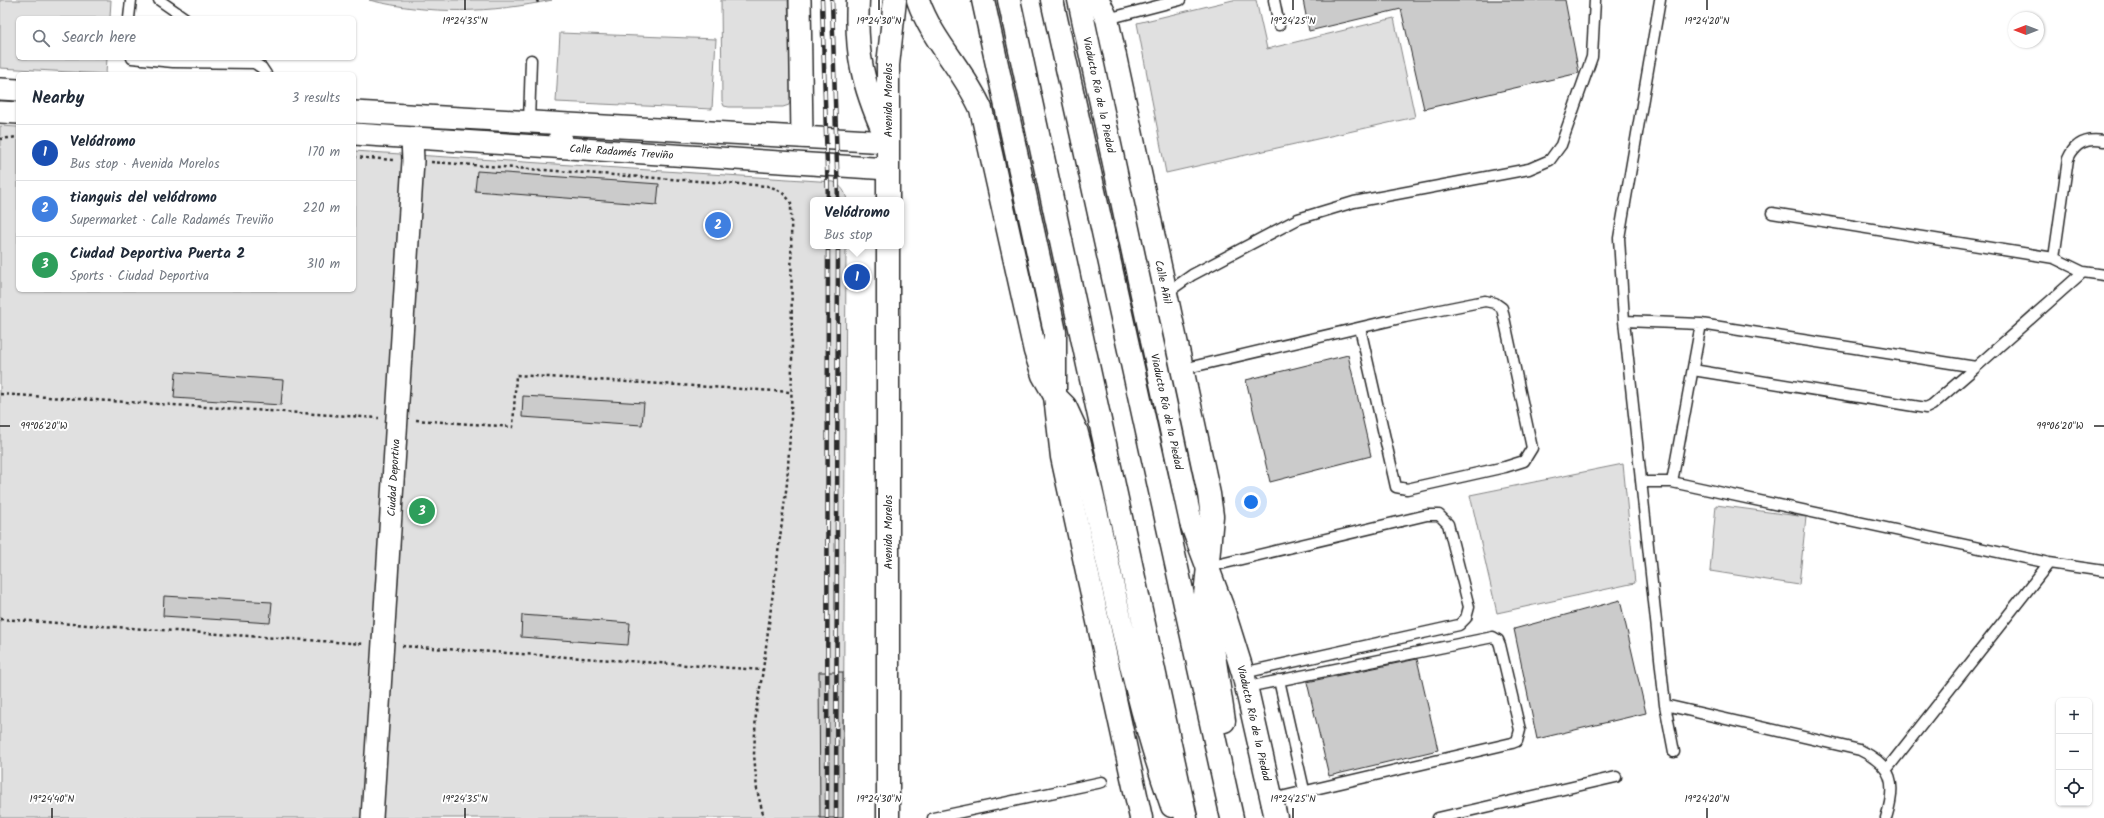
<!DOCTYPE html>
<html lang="en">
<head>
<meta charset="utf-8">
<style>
	:root { --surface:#fff; --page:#f6f6f7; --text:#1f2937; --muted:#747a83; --line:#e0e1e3; --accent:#1f6fb2 }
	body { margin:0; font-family:Kalam,sans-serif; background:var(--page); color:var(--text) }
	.controls { position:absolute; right:12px; bottom:12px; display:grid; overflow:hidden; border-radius:6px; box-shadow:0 1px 3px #0004 }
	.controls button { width:36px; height:36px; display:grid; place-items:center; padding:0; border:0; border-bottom:1px solid var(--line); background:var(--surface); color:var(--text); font:20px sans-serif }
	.compass { position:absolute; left:2008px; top:12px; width:36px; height:36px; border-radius:50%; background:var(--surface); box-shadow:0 1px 3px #0004; rotate:270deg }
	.you { position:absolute; left:1251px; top:502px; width:14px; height:14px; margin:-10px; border:3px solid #fff; border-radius:50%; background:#1a73e8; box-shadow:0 0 0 6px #1a73e833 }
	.badge { display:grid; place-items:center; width:26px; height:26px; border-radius:50%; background:var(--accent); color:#fff; font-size:13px; font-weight:700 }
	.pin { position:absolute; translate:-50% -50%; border:2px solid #fff; box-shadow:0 1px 4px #0006 }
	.popup { position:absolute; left:810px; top:197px; width:94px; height:52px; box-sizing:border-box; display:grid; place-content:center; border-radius:6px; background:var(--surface); filter:drop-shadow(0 1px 3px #0005); font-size:13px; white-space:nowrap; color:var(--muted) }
	.popup b { font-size:15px; color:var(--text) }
	.popup::after { content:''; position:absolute; left:50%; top:100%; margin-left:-8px; border:8px solid transparent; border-top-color:var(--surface) }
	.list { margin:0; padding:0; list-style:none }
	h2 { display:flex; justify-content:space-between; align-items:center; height:52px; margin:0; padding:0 16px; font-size:17px }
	h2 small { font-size:13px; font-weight:400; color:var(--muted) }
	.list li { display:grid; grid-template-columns:26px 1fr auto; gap:12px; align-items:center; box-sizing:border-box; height:56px; padding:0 16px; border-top:1px solid var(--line) }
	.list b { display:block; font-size:15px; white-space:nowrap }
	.list p { margin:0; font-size:13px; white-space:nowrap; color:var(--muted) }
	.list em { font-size:13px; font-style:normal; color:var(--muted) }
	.icon { flex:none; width:22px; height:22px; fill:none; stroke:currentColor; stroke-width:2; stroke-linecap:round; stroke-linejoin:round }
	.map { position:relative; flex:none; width:2104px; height:818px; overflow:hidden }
	.search { position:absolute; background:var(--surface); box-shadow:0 1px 3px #0004; left:16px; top:16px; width:340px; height:44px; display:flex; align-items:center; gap:10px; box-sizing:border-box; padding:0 14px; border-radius:6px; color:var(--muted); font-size:15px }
	.panel { position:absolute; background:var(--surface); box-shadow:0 1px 3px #0004; left:16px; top:72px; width:340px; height:220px; border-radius:6px }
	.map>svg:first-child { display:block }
	.green { fill:#e0e0e0; stroke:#868686 }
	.building { fill:#cbcbcb; stroke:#2b2b2b }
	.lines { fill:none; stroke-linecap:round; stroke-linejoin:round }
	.lane-casing { stroke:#2b2b2b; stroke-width:13 }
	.street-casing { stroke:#2b2b2b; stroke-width:24 }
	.secondary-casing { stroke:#2b2b2b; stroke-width:25 }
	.primary-casing { stroke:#2b2b2b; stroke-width:25 }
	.highway-casing { stroke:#2b2b2b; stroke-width:25 }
	.path { stroke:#2b2b2b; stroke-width:2.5; stroke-dasharray:3 3; stroke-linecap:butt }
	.lane { stroke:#fff; stroke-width:10 }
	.street { stroke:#fff; stroke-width:21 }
	.secondary { stroke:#fff; stroke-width:22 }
	.primary { stroke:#fff; stroke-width:22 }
	.highway { stroke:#fff; stroke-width:22 }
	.rail-casing { stroke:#2b2b2b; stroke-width:4.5 }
	.rail { stroke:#fff; stroke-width:3; stroke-dasharray:9; stroke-linecap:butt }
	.ticks { fill:none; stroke:#2b2b2b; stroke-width:1.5 }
	.labels { text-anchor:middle; stroke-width:4; stroke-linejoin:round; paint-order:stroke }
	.street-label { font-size:11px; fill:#2b2b2b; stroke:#fff }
	.ticks-label { font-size:10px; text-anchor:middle; fill:#2b2b2b; stroke:#fff; stroke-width:4; stroke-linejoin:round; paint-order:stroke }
</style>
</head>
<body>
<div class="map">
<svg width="2104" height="818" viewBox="0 0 2104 818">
	<rect width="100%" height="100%" fill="#fff"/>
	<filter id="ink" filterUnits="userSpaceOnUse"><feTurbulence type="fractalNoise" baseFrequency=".025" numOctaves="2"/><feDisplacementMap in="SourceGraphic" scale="8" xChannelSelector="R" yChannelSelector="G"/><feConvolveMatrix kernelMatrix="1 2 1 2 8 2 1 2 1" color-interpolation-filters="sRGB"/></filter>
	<g filter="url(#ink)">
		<path class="green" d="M0,0H111L110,18H18V58H107L106,74L0,68Z
			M369,0H552C492,13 429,15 369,0Z
			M721,0H788L791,98L789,105L783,107H729L724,106L722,101Z
			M1233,0H1256L1267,49L1394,18L1415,117L1166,173L1137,23Z
			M560,33L716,39L712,109L556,102Z
			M0,126L18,127V290H354V151L834,182C842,187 845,191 847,200H813V246H846L843,818H0Z
			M1623,464L1635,583L1497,613L1470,495Z
			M1716,505L1806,517L1799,585L1710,571Z"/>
		<path class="building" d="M1303,0H1565L1579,73L1424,109L1401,9L1309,31Z
			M477,171L659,184L657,205L475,191Z
			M1348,355L1371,456L1270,482L1246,380Z
			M176,372L283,380L281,405L174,398Z
			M523,396L644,403L642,425L522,417Z
			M164,596L272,602L270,623L163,616Z
			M1620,600L1646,713L1537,739L1514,629Z
			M522,615L630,623L628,645L521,637Z
			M1417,659L1438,750L1329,776L1307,682Z
			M819,672H843V818H820Z"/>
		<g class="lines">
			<g class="lane-casing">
				<path id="lane" d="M159,0L185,18
					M1274,0L1279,25
					M1660,0L1619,238L1624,321L1665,705L1674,752
					M129,18L131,0
					M1107,19L1180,0
					M132,58L173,62L255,63
					M250,60L262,68L266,74
					M529,122L531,60
					M1772,213L2054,258L2083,272L2104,275
					M2054,258L2068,159C2075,142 2087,138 2104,141
					M1165,294L1192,275L1298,219L1354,202L1529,169L1550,160L1561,145L1592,57L1595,0
					M1624,321L1701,324L1672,482
					M1701,324L1976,367L2083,272
					M1183,369L1405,317L1485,301L1495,303L1502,308L1532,448L1524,461L1505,467L1407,489L1396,487L1360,328
					M1693,370L1926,408L1932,405L1976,367
					M1642,482H1672L2049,563L2104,571
					M1208,567L1427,515H1439L1448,524L1469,607L1466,618L1459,625L1243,673
					M1279,680L1304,790
					M1247,687L1493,637L1498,640L1500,645L1520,730L1517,741L1512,743L1272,799
					M1665,705L1860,750C1893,766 1897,783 1886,818
					M1887,769L2049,563
					M933,818L1102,782
					M1438,818L1616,777"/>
			</g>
			<g class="street-casing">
				<g id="street">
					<path d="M800,0L802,137"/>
					<path d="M0,89L18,90"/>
					<path d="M0,112L18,113"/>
					<path d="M354,112L888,142"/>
					<path id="s1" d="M354,134L888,169"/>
					<path id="s2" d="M372,818L413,161L412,138"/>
				</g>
			</g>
			<g class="secondary-casing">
				<g id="secondary">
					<path d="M983,0L1055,332V396L1062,457L1141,818"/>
					<path id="s3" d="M1079,0L1191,523L1222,606L1243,673L1276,818"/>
					<path id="s4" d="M1098,0L1107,19L1209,494L1212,516L1208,561"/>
					<path d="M560,147L561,125"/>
				</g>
			</g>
			<g class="primary-casing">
				<g id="primary">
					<path d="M858,0C855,53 863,85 884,133"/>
					<path d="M918,0C932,41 964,70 981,109L1035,351L1043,375L1055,396"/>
					<path id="s5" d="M888,200V65L895,0"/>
					<path d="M888,818V246"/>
				</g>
			</g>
			<g class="highway-casing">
				<path id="highway" d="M1009,0L1186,818
					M1052,0L1232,818
					M1055,396L1065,406L1076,430C1110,555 1128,684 1172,806
					M1208,567L1205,595L1224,721"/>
			</g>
			<path class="path" d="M537,0L538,3
				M0,139L18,137
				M354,157L394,160
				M431,162L768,186C778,189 785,193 791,203L792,362L791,418L787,483L763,670L756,712L754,754L757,790L764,818
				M0,394L379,418
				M416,420L513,427L516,375L791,392
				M0,619L365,644
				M402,646L763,670"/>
			<use href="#lane" class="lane"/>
			<use href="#street" class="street"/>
			<use href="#secondary" class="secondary"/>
			<use href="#primary" class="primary"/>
			<use href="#highway" class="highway"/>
			<g class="rail-casing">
				<path id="rail" d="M822,0L828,200
					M832,0L838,200
					M827,818L828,246
					M836,818L838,246"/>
			</g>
			<use href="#rail" class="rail"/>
		</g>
	</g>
	<path class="ticks" d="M465,0V10M879,0V10M1293,0V10M1707,0V10M0,426H10M2094,426H2104M52,808V818M465,808V818M879,808V818M1293,808V818M1707,808V818"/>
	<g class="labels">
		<g class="street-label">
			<text dy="4" stroke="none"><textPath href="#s3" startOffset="97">Viaducto Río de la Piedad</textPath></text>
			<text dy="4" stroke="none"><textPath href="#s5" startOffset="100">Avenida Morelos</textPath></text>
			<text dy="4" stroke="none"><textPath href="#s1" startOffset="268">Calle Radamés Treviño</textPath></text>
			<text dy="4" stroke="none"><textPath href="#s4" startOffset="290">Calle Añil</textPath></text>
			<text dy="4" stroke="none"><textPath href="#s3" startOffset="421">Viaducto Río de la Piedad</textPath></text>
			<text dy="4" stroke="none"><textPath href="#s2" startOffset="341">Ciudad Deportiva</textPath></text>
			<text transform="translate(888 532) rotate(-90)" y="4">Avenida Morelos</text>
			<text dy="4" stroke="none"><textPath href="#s3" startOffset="745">Viaducto Río de la Piedad</textPath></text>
		</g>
	</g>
	<g class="ticks-label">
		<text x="465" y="24">19°24'35"N</text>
		<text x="879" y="24">19°24'30"N</text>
		<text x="1293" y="24">19°24'25"N</text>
		<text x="1707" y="24">19°24'20"N</text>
		<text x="2060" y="429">99°06'20"W</text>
		<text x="44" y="429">99°06'20"W</text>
		<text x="52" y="802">19°24'40"N</text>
		<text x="465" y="802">19°24'35"N</text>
		<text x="879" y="802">19°24'30"N</text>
		<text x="1293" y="802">19°24'25"N</text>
		<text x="1707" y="802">19°24'20"N</text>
	</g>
</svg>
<div class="controls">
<button>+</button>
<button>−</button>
<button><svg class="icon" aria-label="locate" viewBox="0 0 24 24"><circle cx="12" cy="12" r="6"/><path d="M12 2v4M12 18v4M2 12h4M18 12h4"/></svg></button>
</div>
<svg class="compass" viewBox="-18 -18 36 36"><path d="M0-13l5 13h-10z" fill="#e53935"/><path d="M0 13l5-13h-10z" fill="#747a83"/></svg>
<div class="you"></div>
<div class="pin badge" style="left:857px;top:277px;background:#1a4fb4">1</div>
<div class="popup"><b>Velódromo</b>Bus stop</div>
<div class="pin badge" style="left:718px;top:225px;background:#3f7fe0">2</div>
<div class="pin badge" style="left:422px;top:511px;background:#2e9e5b">3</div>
<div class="search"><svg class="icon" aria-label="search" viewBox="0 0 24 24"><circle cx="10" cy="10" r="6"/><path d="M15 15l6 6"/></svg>Search here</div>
<section class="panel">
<h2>Nearby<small>3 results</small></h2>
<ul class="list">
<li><span class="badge" style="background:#1a4fb4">1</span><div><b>Velódromo</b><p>Bus stop · Avenida Morelos</p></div><em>170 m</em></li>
<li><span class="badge" style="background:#3f7fe0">2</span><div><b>tianguis del velódromo</b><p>Supermarket · Calle Radamés Treviño</p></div><em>220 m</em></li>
<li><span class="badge" style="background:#2e9e5b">3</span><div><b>Ciudad Deportiva Puerta 2</b><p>Sports · Ciudad Deportiva</p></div><em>310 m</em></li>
</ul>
</section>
</div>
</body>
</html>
